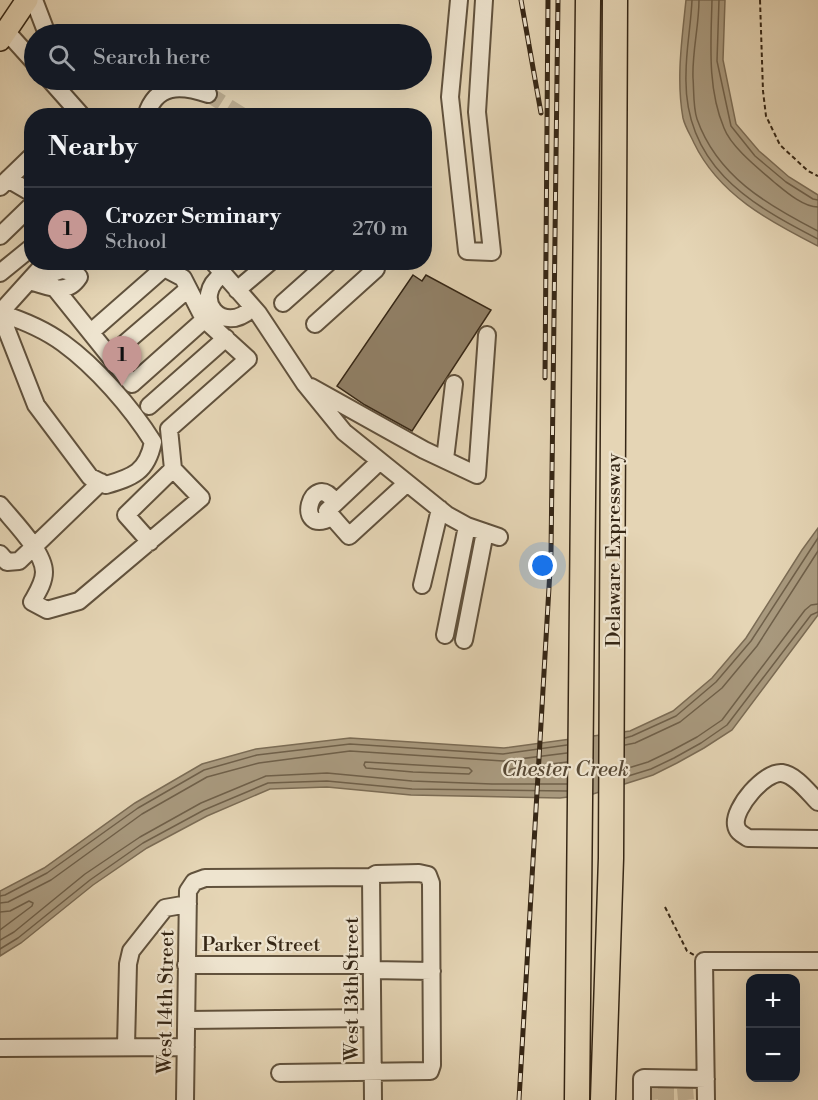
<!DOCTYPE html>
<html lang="en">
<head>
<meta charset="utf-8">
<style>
	:root { --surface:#171b24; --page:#20242c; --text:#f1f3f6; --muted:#9ea1a6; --line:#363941; --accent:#c59692 }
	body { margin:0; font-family:"Libre Bodoni",serif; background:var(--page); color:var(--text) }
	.controls { position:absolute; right:18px; bottom:18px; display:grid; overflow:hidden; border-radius:12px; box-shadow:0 6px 24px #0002 }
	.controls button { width:54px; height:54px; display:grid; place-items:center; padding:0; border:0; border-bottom:2px solid var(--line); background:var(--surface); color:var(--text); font:30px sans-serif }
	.you { position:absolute; left:543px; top:566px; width:21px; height:21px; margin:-15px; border:4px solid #fff; border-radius:50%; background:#1a73e8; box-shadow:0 0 0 9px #1a73e833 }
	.badge { display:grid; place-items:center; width:39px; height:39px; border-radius:50%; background:var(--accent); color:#111; font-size:20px; font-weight:700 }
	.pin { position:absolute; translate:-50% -50px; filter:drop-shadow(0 2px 3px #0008) }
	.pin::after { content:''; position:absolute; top:32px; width:21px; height:18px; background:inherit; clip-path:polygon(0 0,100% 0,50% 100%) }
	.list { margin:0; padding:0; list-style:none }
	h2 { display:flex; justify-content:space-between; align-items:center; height:78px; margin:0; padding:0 24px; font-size:26px }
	h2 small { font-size:20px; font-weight:400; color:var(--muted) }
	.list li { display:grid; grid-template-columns:39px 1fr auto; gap:18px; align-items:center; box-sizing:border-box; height:84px; padding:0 24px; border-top:2px solid var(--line) }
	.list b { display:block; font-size:22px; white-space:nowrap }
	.list p { margin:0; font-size:20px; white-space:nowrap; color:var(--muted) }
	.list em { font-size:20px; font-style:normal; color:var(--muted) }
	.icon { flex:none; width:33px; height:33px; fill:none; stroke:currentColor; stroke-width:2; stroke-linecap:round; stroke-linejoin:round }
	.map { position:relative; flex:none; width:818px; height:1100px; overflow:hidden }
	.search { position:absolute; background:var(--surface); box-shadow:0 6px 24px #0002; left:24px; top:24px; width:408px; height:66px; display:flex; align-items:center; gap:15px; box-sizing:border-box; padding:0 21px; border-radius:33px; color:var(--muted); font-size:22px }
	.panel { position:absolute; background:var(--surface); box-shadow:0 6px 24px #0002; left:24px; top:108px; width:408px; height:162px; border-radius:24px }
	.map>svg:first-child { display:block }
	.water { fill:#a99a7f; stroke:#7b6c55; stroke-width:1.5 }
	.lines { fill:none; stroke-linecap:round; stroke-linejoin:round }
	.shore { stroke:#6f604a; stroke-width:1.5 }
	.building { fill:#918168; stroke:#352615; stroke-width:1.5 }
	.minor-tunnel { stroke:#c2b295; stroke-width:16; stroke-dasharray:16 8; stroke-linecap:butt }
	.minor-casing { stroke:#61523d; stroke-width:20 }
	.major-casing { stroke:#352615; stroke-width:24 }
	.highway-casing { stroke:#352615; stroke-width:27 }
	.path { stroke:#352615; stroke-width:2; stroke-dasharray:4.5 3; stroke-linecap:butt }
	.minor { stroke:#eee4cf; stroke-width:16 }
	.major { stroke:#e5d5b5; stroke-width:21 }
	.highway { stroke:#e5d5b5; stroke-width:24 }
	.rail-casing { stroke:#352615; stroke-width:5 }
	.rail { stroke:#eee4cf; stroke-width:3; stroke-dasharray:9; stroke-linecap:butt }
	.labels { text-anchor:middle; stroke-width:4.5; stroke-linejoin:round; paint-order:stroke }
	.street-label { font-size:20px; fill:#352615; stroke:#eee4cf }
	.water-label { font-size:21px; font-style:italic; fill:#584935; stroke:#eee4cf }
</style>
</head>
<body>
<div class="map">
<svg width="818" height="1100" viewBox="0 0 818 1100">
	<rect width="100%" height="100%" fill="#e5d5b5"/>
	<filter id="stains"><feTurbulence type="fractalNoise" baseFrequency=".00333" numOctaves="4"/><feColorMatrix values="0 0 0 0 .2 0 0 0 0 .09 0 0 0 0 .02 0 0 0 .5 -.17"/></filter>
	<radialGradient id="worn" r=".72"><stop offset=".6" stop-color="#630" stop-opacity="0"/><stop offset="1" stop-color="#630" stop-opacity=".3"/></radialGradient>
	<path class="water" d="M686,0H725L723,60L736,124L759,151L789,177L818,195V246C769,221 719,195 694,143C691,136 685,127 683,118C676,79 682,39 686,0Z
		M818,528V615L732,730L704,748L677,763L653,775L593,794L560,798L411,795L327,787L270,789L207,816L147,848L93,885L21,943L0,956V891L44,868L135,803L202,764L256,749L350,738L504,748L630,731L673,711L712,678L746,638L802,550Z"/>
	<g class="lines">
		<path class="shore" d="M692,0C691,25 686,49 686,74C683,164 747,203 818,239
			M699,0C699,26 692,52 693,78C694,90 693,107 697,119C717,176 767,205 818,231
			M712,0C711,42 707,88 724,128C731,147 759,169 774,182C785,191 803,207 818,207
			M719,0L717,61L731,126L755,156L786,182L813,199L818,200
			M625,738L632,736L676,716L716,682L751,641L818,538
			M625,745L635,743L680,722L722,688L757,646L818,551
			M365,762L469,768L472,771L469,774L413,772L366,768L364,765Z
			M625,769L648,762L671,751L697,737L722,720L805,610L811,605L818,604
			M567,775H511L508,772L511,769L567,762
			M625,777L651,769L674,758L701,743L727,725L811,615L818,612
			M0,896L5,895L47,873L138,808L204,770L257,755L350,744L503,754L567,745
			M0,903L8,902L51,880L142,814L207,777L259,763L350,751L503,761L567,753
			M0,912L10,911L29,901L33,903L32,906L0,930
			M0,940L14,932L85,874L140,837L201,803L266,776L327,773L412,781L492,784H567
			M0,949L18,938L90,880L143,843L204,810L268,783L327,781L412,789L567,791"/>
	</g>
	<path class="building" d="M413,275L422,281L426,275L491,310L412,431L365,405L337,386Z"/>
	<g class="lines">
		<path class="minor-tunnel" d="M208,94L243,116
			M666,1088V1100
			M685,1088L686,1100
			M651,1089L652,1100"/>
		<g class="minor-casing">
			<path id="minor" d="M34,0L47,34
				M459,0L450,97L467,251L492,252L477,112L484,0
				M6,31L34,62
				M50,80L82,116
				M146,116C156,83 181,85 208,94
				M8,179L32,193
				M0,187L32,156
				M0,236L32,205
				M213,262L258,313L305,384L344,432L447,515L467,526L499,537
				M62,270L75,273L79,277C66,297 49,286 29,281Z
				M0,273L32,247
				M223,274C189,298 223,337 252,308
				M54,287L132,384L214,311
				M237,290L270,262
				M283,303L329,262
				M0,313C22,320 44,329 63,343C96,367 131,407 153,442C147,472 133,477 106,485L90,477L36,405Z
				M0,313L46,262
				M315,324L376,269L370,262
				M91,332L164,268L183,278L204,319L248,359L169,429L173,469
				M110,356L188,289
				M311,387L424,450L477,475L487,335
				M149,406L226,338
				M445,459L454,384
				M380,461L327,511L349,536L407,483
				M0,505C13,521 44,552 44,572C44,583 37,593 32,602L47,610L79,601L201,498L173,469L126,515L150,542
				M332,517C293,538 311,467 335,502
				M0,554L7,562L19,561L101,482
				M422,585L440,509
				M445,635L467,526
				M464,640L485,532
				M818,802C809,793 796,775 782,773C765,771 733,808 736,825C737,832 742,834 748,838L818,839
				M371,877L373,1100
				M186,965H372
				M372,970L432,971
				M187,1020L372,1018
				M126,1046L128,964L131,951L165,908L188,904
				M0,1048L186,1047
				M185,1100L188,891L194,882L205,878L371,877L376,874L419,873L428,875L431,883L432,1065L430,1071L280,1073
				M642,1100V1079L644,1078L706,1079
				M706,1100L704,961H818"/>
		</g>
		<g class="major-casing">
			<path id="major" d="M0,40L27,0"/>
		</g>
		<g class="highway-casing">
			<path id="highway" d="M577,1100L588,0
				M603,1100L611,858L615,0"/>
		</g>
		<path class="path" d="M760,0L763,91L766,116L780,145L808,171L818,176
			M665,907L687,951L694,955"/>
		<use href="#minor" class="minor"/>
		<use href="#major" class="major"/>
		<use href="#highway" class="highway"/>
		<g class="rail-casing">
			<path id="rail" d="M521,0L541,113
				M545,378L548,0
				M519,1100L551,553L558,0"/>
		</g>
		<use href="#rail" class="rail"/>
	</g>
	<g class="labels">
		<g class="street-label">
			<text transform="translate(613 550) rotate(-90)" y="7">Delaware Expressway</text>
			<text x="261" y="951">Parker Street</text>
			<text transform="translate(351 989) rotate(-90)" y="7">West 13th Street</text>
			<text transform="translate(165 1002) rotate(-89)" y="7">West 14th Street</text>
		</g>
		<g class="water-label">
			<text x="565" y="776">Chester Creek</text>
		</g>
	</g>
	<rect width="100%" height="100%" filter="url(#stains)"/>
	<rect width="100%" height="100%" fill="url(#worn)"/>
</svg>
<div class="controls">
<button>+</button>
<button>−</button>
</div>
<div class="you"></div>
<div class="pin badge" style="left:122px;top:386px">1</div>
<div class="search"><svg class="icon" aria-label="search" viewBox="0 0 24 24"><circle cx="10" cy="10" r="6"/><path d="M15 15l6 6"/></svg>Search here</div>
<section class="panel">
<h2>Nearby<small></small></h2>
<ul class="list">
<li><span class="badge">1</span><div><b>Crozer Seminary</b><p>School</p></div><em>270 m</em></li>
</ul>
</section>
</div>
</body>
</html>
